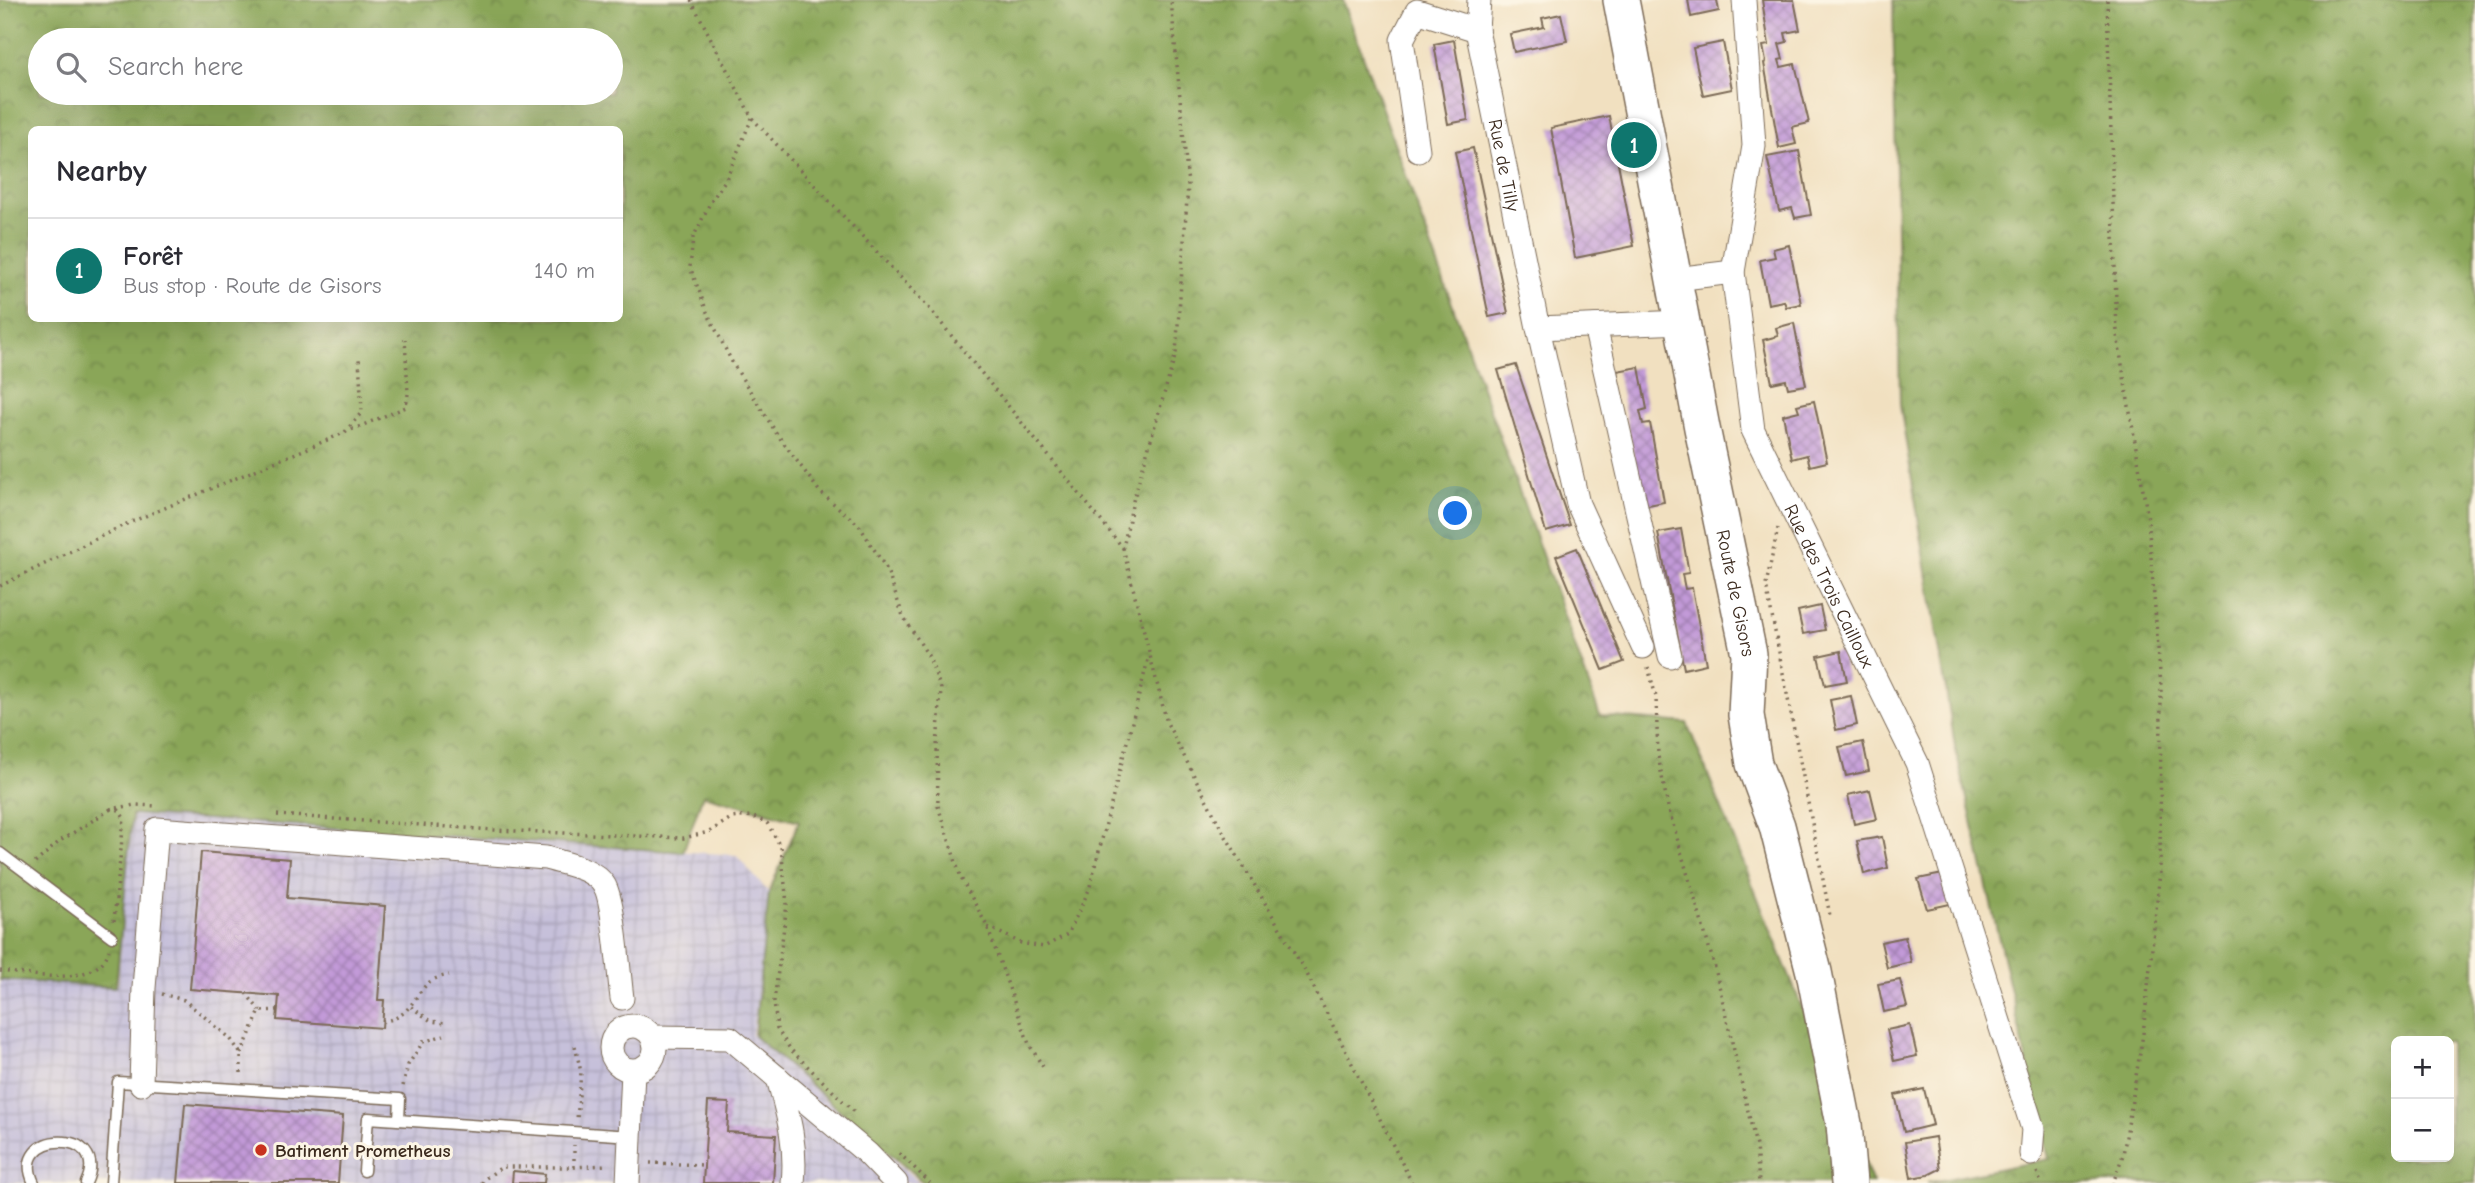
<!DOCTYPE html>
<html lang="en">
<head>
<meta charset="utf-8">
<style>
	:root { --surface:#fff; --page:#f7f7f7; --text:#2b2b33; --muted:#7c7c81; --line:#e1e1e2; --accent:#0f766e }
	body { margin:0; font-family:"Comic Neue",sans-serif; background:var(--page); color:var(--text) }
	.controls { position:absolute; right:21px; bottom:21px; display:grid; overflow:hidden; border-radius:10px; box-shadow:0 7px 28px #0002 }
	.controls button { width:63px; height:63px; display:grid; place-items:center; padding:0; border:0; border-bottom:2px solid var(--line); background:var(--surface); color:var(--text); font:35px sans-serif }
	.you { position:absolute; left:1456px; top:514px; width:24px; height:24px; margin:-18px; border:5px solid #fff; border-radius:50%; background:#1a73e8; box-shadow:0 0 0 10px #1a73e833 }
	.badge { display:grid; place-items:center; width:46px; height:46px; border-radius:50%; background:var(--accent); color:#fff; font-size:23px; font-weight:700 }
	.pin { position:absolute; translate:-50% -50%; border:4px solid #fff; box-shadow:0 2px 7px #0006 }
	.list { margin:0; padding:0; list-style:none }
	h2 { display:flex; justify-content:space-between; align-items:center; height:91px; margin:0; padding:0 28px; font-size:30px }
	h2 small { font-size:23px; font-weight:400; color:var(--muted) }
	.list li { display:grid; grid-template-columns:46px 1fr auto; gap:21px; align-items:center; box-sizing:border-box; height:105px; padding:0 28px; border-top:2px solid var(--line) }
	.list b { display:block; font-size:26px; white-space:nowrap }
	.list p { margin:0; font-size:23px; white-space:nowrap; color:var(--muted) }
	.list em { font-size:23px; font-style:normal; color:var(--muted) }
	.icon { flex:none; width:38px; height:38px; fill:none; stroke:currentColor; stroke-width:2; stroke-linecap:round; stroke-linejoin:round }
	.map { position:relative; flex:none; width:2475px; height:1183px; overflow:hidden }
	.search { position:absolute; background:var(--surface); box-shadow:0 7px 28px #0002; left:28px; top:28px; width:595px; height:77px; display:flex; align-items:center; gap:18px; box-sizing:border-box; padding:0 24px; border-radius:38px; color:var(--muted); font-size:26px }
	.panel { position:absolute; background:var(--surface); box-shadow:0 7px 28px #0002; left:28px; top:126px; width:595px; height:196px; border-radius:10px }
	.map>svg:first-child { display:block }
	.industrial { fill:url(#industrial-grid) }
	.forest { fill:url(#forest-crowns); stroke:#62683c; stroke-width:2; fill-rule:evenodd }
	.building { fill:url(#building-cross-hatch) }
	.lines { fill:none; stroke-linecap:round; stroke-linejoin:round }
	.service-casing { stroke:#7b6a57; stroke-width:13 }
	.minor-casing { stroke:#7b6a57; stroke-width:25 }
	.primary-casing { stroke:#7b6a57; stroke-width:38 }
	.path { stroke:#7b6a57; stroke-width:3.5; stroke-dasharray:2 5; stroke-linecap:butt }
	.service { stroke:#fff; stroke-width:10 }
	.minor { stroke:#fff; stroke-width:23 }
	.primary { stroke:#fff; stroke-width:35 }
	.poi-dot { fill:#c8321e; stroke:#fcf5e5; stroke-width:2.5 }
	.labels { text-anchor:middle; stroke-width:6; stroke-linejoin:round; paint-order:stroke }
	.street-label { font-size:19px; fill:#3b2a1e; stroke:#fcf5e5 }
	.poi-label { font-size:19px; font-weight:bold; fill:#3b2a1e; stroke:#fcf5e5; text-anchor:start }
</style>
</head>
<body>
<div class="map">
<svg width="2475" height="1183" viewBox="0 0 2475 1183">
	<defs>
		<pattern id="industrial-grid" width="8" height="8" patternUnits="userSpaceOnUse" patternTransform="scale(1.75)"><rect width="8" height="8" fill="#c6c0da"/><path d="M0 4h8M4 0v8" fill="none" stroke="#aba5bb"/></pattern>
		<pattern id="forest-crowns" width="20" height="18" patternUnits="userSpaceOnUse" patternTransform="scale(1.75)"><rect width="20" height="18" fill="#8aa659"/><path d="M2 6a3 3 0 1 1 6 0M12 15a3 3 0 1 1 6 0" fill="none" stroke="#728749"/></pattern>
		<pattern id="building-cross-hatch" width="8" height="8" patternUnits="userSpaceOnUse" patternTransform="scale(1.75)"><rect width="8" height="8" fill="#c29ad8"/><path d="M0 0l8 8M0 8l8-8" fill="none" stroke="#9f7eaf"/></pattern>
	</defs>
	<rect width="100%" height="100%" fill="#fcf5e5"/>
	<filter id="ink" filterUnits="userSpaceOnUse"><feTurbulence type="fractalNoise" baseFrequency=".0143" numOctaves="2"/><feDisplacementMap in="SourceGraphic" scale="14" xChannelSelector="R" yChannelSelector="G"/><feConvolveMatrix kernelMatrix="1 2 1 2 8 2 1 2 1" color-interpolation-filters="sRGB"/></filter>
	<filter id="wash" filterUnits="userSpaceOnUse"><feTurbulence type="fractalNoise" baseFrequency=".00686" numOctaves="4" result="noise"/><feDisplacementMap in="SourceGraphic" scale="28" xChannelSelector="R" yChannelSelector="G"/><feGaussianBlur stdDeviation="1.57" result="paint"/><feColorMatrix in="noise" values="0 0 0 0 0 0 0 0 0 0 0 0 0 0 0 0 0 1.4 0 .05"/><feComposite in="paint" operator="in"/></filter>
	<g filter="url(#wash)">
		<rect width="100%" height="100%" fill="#f1e0c0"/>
		<path class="industrial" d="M131,814L736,855L771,895L752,1035L920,1183H0V978L118,984Z"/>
		<path class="forest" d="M0,0H1343L1600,716L1687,723L1873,1183H924L754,1036L769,892L799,821L703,795L683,852L132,814L116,987L0,980ZM40,40H611V93H40ZM32,130H620V318H32Z
			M1893,0H2475V1183H1926L2049,1159L1955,746L1900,405ZM2396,1041H2449V1157H2396Z"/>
		<g id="blocks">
			<path class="building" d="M1688,0H1717L1719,11L1691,17Z
				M1762,0H1794L1800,30L1785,33L1787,42L1779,44L1783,59L1779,60L1781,67L1795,64L1809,123L1792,127L1796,144L1779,148L1764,63L1766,62L1763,46L1769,45Z
				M1561,14L1567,41L1514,52L1510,34L1544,27L1542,18Z
				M1454,40L1468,120L1448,124L1434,44Z
				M1723,42L1732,89L1703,95L1693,48Z
				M1609,116L1634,246L1575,258L1551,128Z
				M1473,148L1508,313L1489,317L1455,152Z
				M1799,151L1811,215L1795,218L1792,208L1779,211L1767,157Z
				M1789,245L1801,304L1786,307L1784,301L1768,304L1760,260L1775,257L1773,249Z
				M1794,323L1806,385L1788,388L1786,380L1772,383L1763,340L1778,336L1776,328Z
				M1516,365L1570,525L1546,532L1498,370Z
				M1639,367L1647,409L1640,411L1643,424L1650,423L1664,502L1643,506L1617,371Z
				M1814,401L1827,462L1810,466L1807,455L1792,459L1783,415L1799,411L1797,405Z
				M1681,529L1689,573L1682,574L1685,589L1692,588L1706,664L1684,669L1658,533Z
				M1577,548L1624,662L1603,670L1556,556Z
				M1820,606L1825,630L1803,634L1798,611Z
				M1841,651L1847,681L1825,685L1818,656Z
				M1851,696L1857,725L1836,730L1830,700Z
				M1863,742L1869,771L1846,776L1839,747Z
				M1870,790L1877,819L1854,824L1848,795Z
				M1882,837L1888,868L1864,874L1857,841Z
				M201,852L290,859L287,898L385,906L378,1000H384L382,1028L277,1020L279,996L190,989Z
				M1943,874L1950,904L1927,909L1918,879Z
				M1905,937L1911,962L1887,968L1881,942Z
				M1900,980L1907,1007L1884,1012L1878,984Z
				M1910,1025L1917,1056L1894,1061L1887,1030Z
				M1924,1089L1933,1125L1904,1132L1895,1095Z
				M708,1102L729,1103L727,1132L776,1135L773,1183H703Z
				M185,1104L343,1116L338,1183H178Z
				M1935,1137L1940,1169L1928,1175L1911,1178L1905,1142Z
				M513,1171L545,1174L544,1183H512Z"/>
		</g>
	</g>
	<g filter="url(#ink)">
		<use href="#blocks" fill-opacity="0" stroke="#7b6a57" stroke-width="2"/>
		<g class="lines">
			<g class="service-casing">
				<path id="service" d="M0,853L112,937
					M364,1171L368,1118L631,1136
					M34,1183C8,1129 112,1127 86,1183
					M111,1183L118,1082L400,1099L399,1120"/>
			</g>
			<g class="minor-casing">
				<g id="minor">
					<path id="s1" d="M1479,0L1477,30L1538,328L1578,504L1643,647"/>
					<path id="s2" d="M1744,0L1754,146L1733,272L1753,430L1917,763L2033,1129L2031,1154"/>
					<path d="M1418,150L1402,40L1417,11L1477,30"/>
					<path d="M1675,279L1733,272"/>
					<path d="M1595,326L1670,656"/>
					<path d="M1538,328L1683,322"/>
					<circle cx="633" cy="1048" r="22"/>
					<path d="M653,1037L730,1038L867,1153L896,1183"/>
					<path d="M778,1078C788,1115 797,1144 793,1183"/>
					<path d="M141,1084L144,988L157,829L546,858C565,864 592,867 604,885C614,899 619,977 622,998"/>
					<path d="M628,1183L633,1071"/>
				</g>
			</g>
			<g class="primary-casing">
				<g id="primary">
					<path id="s3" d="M1621,0L1702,428L1749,654L1746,715L1754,764L1777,826L1814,972L1844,1124L1849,1183"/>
				</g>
			</g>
			<path class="path" d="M691,0L752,118L929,308L1123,548L1133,501L1176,353L1188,185L1171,0
				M2107,0L2117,335L2148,519L2161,686L2160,872L2143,1034L2123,1155L2113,1183
				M752,118L726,179L710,203L693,238L690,267L707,312L733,364L777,434L820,492L859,525L887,570L903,616L929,657L941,689L937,747L938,806L961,878L987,926L1029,1044L1043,1067
				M345,432L362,412L359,358
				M1778,528L1766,585L1830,916
				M1123,548L1167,723L1221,828L1308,976L1412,1183
				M0,586L124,525L406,407L408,394L405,339
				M1648,667L1656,697L1658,756L1668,807L1715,968L1756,1146L1759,1183
				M110,809L135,805L158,806
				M277,815L493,830L684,838L709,832L731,818L751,816L767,823L781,847L787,904L774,1001L777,1029L791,1050L854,1112
				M35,863L60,841L111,809
				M114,921L124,818L118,809
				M988,927L1021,943L1044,947L1068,934L1089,890L1149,656
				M0,971C29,974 98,989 109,950
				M246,993L260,1011
				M162,994L184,1000L230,1038L241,1054V1074
				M411,1007L431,1021L445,1023
				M382,1021C413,1019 414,990 433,980C438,977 444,976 449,975
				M575,1046L581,1072L577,1120
				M241,1054L260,1011L278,1010
				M403,1086L408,1065L423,1042L444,1035
				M899,1153L930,1183
				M650,1163L704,1165
				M574,1167V1145
				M2037,1172L2041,1183
				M482,1183L483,1180L502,1167H574L607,1165"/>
			<use href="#service" class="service"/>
			<use href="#minor" class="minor"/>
			<use href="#primary" class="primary"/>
		</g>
	</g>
	<circle class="poi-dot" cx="261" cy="1150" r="7"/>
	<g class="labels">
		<g class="street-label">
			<text dy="7" stroke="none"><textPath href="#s1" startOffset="168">Rue de Tilly</textPath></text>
			<text dy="7" stroke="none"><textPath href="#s2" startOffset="607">Rue des Trois Cailloux</textPath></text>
			<text dy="7" stroke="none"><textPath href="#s3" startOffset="604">Route de Gisors</textPath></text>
		</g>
		<g class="poi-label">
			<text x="275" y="1157">Batiment Prometheus</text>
		</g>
	</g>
</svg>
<div class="controls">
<button>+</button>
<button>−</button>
</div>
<div class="you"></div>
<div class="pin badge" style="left:1634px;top:145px">1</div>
<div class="search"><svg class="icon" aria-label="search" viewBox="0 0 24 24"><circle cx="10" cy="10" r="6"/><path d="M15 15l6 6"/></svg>Search here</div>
<section class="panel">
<h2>Nearby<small></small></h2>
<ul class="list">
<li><span class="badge">1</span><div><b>Forêt</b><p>Bus stop · Route de Gisors</p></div><em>140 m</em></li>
</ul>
</section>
</div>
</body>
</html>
